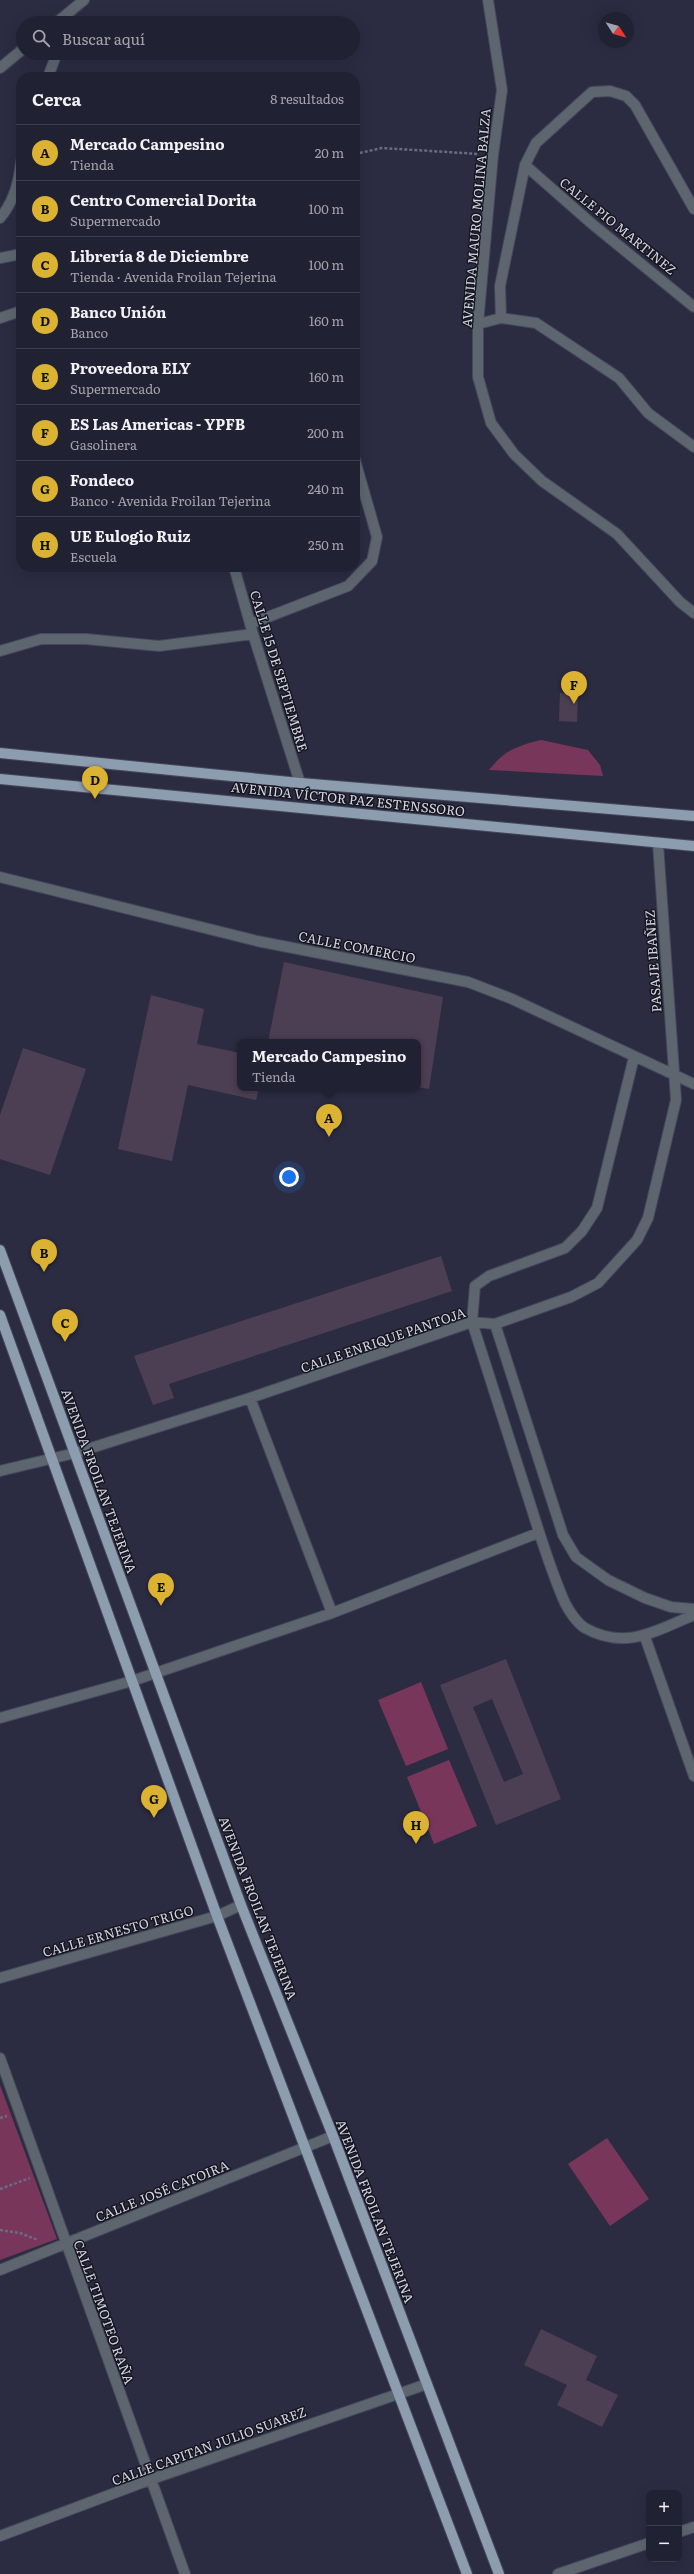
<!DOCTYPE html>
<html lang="es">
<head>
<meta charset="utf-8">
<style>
	:root { --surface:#202132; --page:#2d2e3e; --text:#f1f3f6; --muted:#a2a3ac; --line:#3d3e4d; --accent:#dcb233 }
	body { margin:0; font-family:Literata,serif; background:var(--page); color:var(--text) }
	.controls { position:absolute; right:12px; bottom:12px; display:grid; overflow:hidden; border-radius:8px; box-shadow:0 4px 16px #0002 }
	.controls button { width:36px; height:36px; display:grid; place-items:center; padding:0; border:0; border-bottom:1px solid var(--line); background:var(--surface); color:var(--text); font:20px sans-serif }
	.compass { position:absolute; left:598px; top:12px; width:36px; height:36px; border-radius:50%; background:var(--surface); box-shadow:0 4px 16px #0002; rotate:126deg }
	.you { position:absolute; left:289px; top:1177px; width:14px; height:14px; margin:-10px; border:3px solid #fff; border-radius:50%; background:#1a73e8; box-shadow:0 0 0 6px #1a73e833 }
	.badge { display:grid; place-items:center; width:26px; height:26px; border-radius:50%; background:var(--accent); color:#111; font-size:13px; font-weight:700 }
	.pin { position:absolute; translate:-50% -33px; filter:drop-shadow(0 1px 2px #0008) }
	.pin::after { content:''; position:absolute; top:21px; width:14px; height:12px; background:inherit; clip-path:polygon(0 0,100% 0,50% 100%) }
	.popup { position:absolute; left:237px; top:1039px; width:184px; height:52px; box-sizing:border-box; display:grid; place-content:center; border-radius:8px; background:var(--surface); filter:drop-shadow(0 1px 3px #0005); font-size:13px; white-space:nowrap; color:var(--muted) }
	.popup b { font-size:15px; color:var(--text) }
	.popup::after { content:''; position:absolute; left:50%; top:100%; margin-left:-8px; border:8px solid transparent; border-top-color:var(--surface) }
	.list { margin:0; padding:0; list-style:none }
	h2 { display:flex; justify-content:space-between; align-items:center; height:52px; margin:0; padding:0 16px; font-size:17px }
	h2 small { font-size:13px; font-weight:400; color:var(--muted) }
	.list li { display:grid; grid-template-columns:26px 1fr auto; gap:12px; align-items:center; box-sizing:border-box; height:56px; padding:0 16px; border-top:1px solid var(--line) }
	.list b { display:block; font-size:15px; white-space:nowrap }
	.list p { margin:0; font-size:13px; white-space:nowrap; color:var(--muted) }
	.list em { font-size:13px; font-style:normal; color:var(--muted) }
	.icon { flex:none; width:22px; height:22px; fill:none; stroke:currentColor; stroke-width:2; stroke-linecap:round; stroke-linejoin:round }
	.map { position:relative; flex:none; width:694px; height:2574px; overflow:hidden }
	.search { position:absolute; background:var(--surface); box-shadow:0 4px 16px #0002; left:16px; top:16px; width:344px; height:44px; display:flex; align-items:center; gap:10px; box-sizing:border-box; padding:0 14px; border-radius:22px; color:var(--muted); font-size:15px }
	.panel { position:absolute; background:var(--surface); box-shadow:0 4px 16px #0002; left:16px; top:72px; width:344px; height:500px; border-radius:16px }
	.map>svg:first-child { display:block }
	.green { fill:#79365b }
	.building { fill:#4d3f53; fill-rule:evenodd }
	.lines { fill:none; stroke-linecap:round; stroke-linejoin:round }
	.minor-casing { stroke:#46475c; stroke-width:12 }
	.major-casing { stroke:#46475c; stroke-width:12 }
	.path { stroke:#6a6b7e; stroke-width:2.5; stroke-dasharray:3 2; stroke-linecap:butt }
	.minor { stroke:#5d666f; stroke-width:10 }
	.major { stroke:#8b9dae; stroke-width:10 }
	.labels { text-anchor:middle; stroke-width:3; stroke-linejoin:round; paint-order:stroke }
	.street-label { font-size:13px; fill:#d5d6e4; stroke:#15161f }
</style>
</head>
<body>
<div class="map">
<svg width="694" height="2574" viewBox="0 0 694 2574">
	<rect width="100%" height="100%" fill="#2b2c42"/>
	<path class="green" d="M541,740L588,750L600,765L603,776L489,770C505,750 517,746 541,740Z
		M421,1682L448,1749L406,1766L378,1700Z
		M449,1760L477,1826L434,1844L407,1777Z
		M0,2085L57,2239L0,2260Z
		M607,2138L649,2199L610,2226L568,2164Z"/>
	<path class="building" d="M560,693L578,694L577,722L559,721Z
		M284,962L443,997L429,1089L418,1087V1042H268Z
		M151,995L204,1009L197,1044L240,1053V1088H259L256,1100L188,1085L172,1161L118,1149Z
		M23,1048L86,1069L50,1175L0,1159V1115Z
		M441,1256L452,1291L169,1384L174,1398L153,1405L134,1356Z
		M506,1659L561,1799L496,1825L440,1685ZM492,1699L523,1774L504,1782L473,1707Z
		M541,2329L597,2356L586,2380L618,2395L602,2427L557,2405L567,2385L524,2365Z"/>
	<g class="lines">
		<g class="minor-casing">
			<path id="minor" d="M488,0L502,90L493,155L478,324V377L491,423L514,454L542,481L617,534L680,602L694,613
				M56,23L84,0
				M0,68L23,49
				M48,77L57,53
				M525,165L591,223L694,307
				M0,218C13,203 19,183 21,162
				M0,258L21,254
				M0,318L21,311
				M501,318L500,286L525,165L536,143L592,92L610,91L626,96L635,105L694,209
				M478,324L501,318L536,323L619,378L648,413L694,447
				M234,567L253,634L300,783
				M250,624L348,586L372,561L377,537L355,460
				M0,651L41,639H86L159,646L253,634
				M0,877L257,941L468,982L512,999L694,1084
				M634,1057L597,1208L582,1231L565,1248L489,1276L475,1286L472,1322C490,1379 509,1437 527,1494C539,1531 549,1567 565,1603C569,1611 577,1623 585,1628C626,1651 657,1630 694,1615
				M495,1324L563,1535L576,1557L608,1580L645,1598L671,1607L694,1609
				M250,1398L332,1613
				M0,1471L75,1453L250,1398L472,1322L495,1324L571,1297L598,1283L637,1240L648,1218L676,1100L658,844
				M645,1637L694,1776
				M0,1718L132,1681L332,1613L538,1533
				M0,1978L217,1916L241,1905
				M0,2058L185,2574
				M0,2270L333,2136
				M679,2532L694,2527
				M0,2536L152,2479L427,2384
				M558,2574L649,2543"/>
		</g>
		<g class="major-casing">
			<path id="major" d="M0,753L300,783L694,816
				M0,779L694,846
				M0,1250L241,1905L333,2136L499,2574
				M0,1315L217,1916L467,2574"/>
		</g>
		<path class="path" d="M355,154L382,148L479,154
			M0,2118L7,2116
			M0,2189L30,2178
			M0,2230L20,2233L38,2240"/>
		<use href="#minor" class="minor"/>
		<use href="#major" class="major"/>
	</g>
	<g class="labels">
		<g class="street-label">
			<text transform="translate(476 218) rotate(-85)" y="5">AVENIDA MAURO MOLINA BALZA</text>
			<text transform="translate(618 226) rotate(39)" y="5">CALLE PIO MARTINEZ</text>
			<text transform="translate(279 671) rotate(73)" y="5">CALLE 15 DE SEPTIEMBRE</text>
			<text transform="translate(348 799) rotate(6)" y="5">AVENIDA VÍCTOR PAZ ESTENSSORO</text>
			<text transform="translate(357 947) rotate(11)" y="5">CALLE COMERCIO</text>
			<text transform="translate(653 961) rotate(-94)" y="5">PASAJE IBAÑEZ</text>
			<text transform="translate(383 1340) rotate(-19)" y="5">CALLE ENRIQUE PANTOJA</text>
			<text transform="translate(99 1481) rotate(70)" y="5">AVENIDA FROILAN TEJERINA</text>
			<text transform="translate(258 1908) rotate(69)" y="5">AVENIDA FROILAN TEJERINA</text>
			<text transform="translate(118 1931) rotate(-16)" y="5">CALLE ERNESTO TRIGO</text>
			<text transform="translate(162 2191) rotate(-22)" y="5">CALLE JOSÉ CATOIRA</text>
			<text transform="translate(375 2211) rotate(69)" y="5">AVENIDA FROILAN TEJERINA</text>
			<text transform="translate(104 2312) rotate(70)" y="5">CALLE TIMOTEO RAÑA</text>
			<text transform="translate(209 2446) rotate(-20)" y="5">CALLE CAPITAN JULIO SUAREZ</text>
		</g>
	</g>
</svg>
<div class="controls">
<button>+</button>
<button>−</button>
</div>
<svg class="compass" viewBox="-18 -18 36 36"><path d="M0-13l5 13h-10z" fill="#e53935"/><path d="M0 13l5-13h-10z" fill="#a2a3ac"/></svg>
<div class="you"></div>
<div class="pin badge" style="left:329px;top:1137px">A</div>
<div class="popup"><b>Mercado Campesino</b>Tienda</div>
<div class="pin badge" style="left:44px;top:1272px">B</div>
<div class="pin badge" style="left:65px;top:1342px">C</div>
<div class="pin badge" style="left:95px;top:799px">D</div>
<div class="pin badge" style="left:161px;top:1606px">E</div>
<div class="pin badge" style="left:574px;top:704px">F</div>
<div class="pin badge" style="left:154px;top:1818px">G</div>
<div class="pin badge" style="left:416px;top:1844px">H</div>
<div class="search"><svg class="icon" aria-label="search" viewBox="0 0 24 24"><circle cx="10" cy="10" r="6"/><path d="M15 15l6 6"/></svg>Buscar aquí</div>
<section class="panel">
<h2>Cerca<small>8 resultados</small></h2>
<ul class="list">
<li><span class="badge">A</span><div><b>Mercado Campesino</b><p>Tienda</p></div><em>20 m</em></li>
<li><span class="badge">B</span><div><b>Centro Comercial Dorita</b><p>Supermercado</p></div><em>100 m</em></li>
<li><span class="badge">C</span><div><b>Librería 8 de Diciembre</b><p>Tienda · Avenida Froilan Tejerina</p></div><em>100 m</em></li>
<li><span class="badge">D</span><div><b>Banco Unión</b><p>Banco</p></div><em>160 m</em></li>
<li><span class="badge">E</span><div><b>Proveedora ELY</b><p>Supermercado</p></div><em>160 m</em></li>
<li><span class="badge">F</span><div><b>ES Las Americas - YPFB</b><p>Gasolinera</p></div><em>200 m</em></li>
<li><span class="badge">G</span><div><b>Fondeco</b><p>Banco · Avenida Froilan Tejerina</p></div><em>240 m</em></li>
<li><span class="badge">H</span><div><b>UE Eulogio Ruiz</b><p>Escuela</p></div><em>250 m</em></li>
</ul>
</section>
</div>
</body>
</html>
